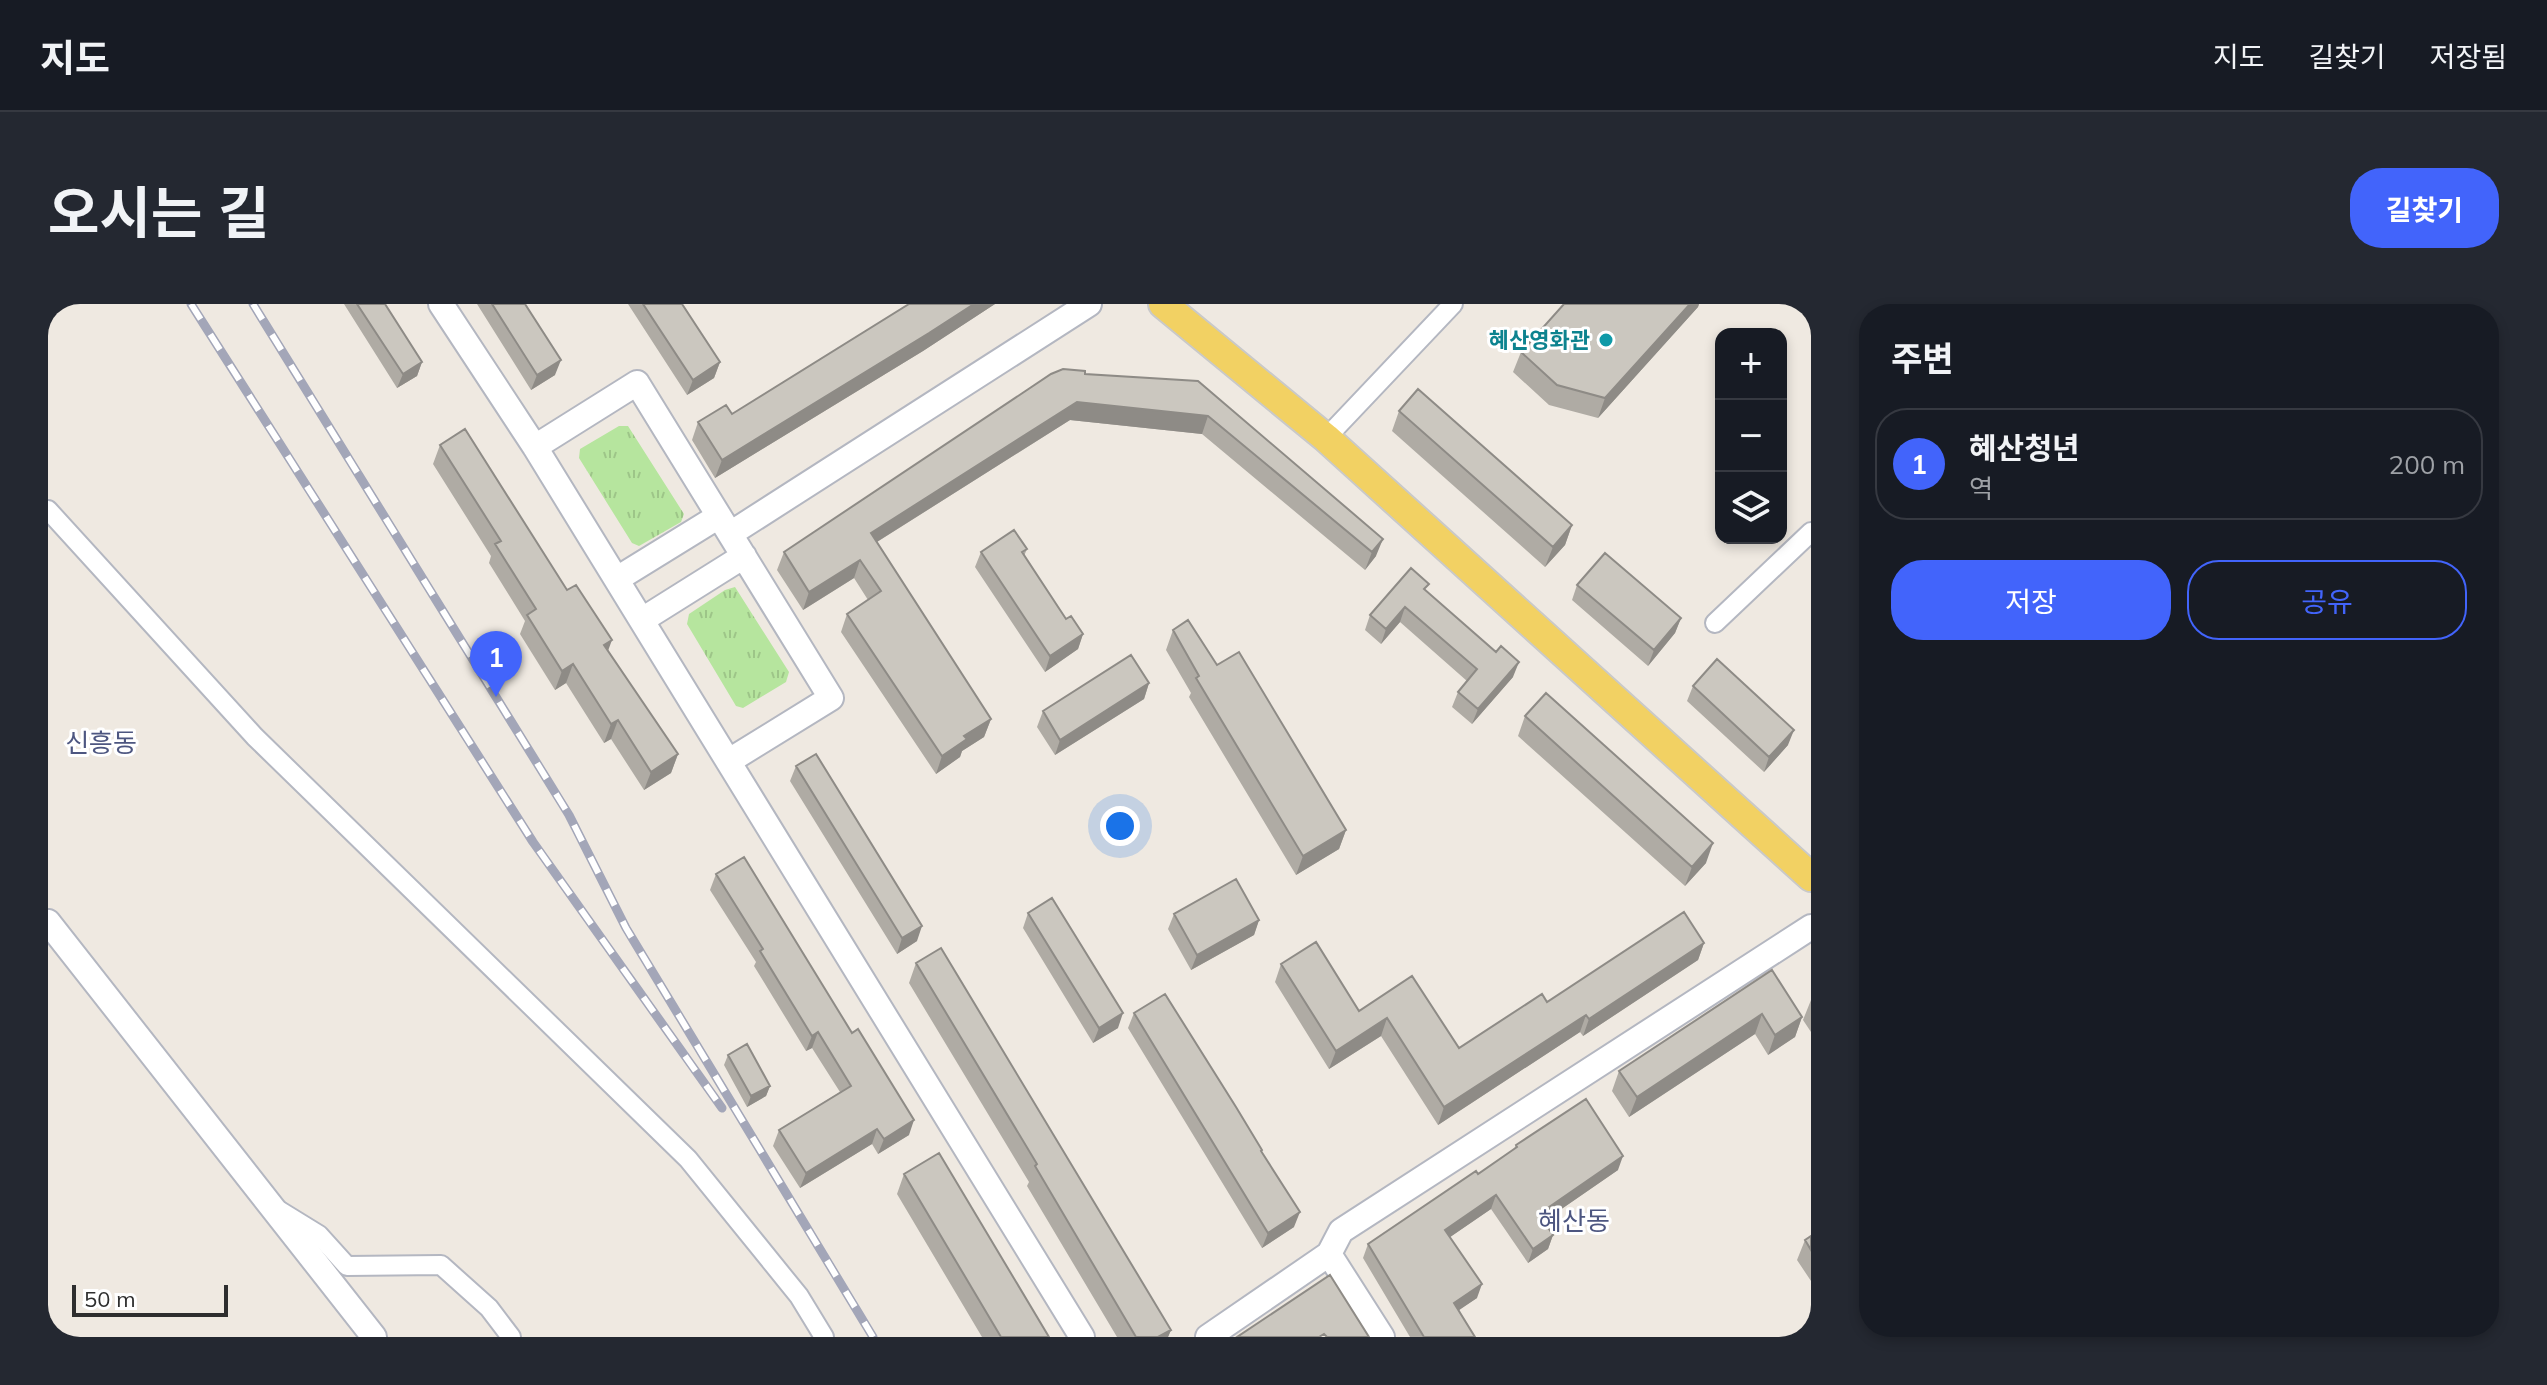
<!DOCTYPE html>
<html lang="ko">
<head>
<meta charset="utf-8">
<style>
	:root { --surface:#171b24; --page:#242831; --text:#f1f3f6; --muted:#9ea1a6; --line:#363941; --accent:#4264fb }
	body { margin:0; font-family:Mulish,"Noto Sans KR",sans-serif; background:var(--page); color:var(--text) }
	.controls { position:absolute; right:24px; top:24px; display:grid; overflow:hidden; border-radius:16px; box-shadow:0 4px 12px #0003 }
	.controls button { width:72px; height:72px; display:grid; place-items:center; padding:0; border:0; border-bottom:2px solid var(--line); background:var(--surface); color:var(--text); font:40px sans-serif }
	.scale { position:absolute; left:24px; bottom:20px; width:156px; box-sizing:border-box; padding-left:8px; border:4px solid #2e2e2e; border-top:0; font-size:22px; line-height:28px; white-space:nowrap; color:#2e2e2e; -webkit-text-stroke:6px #fff; paint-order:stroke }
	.you { position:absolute; left:1072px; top:522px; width:28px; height:28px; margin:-20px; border:6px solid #fff; border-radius:50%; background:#1a73e8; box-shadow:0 0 0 12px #1a73e833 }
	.badge { display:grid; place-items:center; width:52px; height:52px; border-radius:50%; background:var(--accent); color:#fff; font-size:26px; font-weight:700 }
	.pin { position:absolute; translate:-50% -66px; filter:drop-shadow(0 2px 4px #0008) }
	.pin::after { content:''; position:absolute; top:42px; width:28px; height:24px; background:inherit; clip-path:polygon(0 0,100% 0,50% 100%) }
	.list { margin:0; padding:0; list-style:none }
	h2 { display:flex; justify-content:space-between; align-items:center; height:104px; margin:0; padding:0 32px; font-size:34px }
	h2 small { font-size:26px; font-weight:400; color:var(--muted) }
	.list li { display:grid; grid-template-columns:52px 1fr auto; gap:24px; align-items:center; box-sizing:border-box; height:112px; margin:0 16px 16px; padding:0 16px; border:2px solid var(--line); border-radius:32px }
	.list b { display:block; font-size:30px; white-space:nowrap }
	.list p { margin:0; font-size:26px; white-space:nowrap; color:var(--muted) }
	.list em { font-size:26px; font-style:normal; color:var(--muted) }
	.actions { display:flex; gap:16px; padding:24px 32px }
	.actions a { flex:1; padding:18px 0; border:2px solid var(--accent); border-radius:32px; text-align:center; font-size:28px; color:var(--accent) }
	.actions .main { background:var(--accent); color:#fff }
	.icon { flex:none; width:44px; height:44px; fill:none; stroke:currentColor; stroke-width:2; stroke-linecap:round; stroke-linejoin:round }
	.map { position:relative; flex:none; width:1763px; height:1033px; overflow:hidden; border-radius:32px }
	header { display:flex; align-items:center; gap:48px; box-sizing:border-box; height:112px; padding:0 40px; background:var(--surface); border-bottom:2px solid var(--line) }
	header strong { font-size:38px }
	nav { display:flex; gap:44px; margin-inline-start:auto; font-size:28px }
	.intro { display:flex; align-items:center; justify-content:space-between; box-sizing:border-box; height:192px; padding:0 48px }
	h1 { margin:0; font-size:56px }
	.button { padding:20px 36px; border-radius:32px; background:var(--accent); color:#fff; font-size:28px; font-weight:700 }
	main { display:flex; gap:48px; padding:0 48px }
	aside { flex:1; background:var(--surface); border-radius:32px; box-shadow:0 4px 12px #0003 }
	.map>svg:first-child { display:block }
	.grass { fill:url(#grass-tufts) }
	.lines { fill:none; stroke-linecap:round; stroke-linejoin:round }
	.street-casing { stroke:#b4b7c1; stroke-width:22 }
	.secondary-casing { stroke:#b4b7c1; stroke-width:28 }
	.primary-casing { stroke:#c9c9c9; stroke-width:32 }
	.street { stroke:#fff; stroke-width:18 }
	.secondary { stroke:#fff; stroke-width:24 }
	.primary { stroke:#f2d163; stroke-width:28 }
	.rail-casing { stroke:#a3a6b8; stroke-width:9 }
	.rail { stroke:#fff; stroke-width:6; stroke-dasharray:18; stroke-linecap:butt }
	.wall { fill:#afaba4 }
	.shaded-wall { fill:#8e8b86 }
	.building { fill:#cbc7bf; stroke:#8e8b86; stroke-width:2 }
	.culture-dot { fill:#0f9aa8; stroke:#fff; stroke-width:3 }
	.labels { text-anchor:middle; stroke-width:6; stroke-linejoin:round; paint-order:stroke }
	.culture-label { font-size:22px; font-weight:bold; fill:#0d838f; stroke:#fff; text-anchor:end }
	.quarter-label { font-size:26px; fill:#4d5680; stroke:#fff }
</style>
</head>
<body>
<header>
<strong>지도</strong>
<nav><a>지도</a><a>길찾기</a><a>저장됨</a></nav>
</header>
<div class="intro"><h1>오시는 길</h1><a class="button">길찾기</a></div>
<main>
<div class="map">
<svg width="1763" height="1033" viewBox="0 0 1763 1033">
	<defs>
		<pattern id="grass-tufts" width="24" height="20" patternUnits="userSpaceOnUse" patternTransform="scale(2)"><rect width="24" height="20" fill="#b6e59e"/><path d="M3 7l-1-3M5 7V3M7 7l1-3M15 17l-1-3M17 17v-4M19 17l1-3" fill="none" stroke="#9dc588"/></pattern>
	</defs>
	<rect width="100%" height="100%" fill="#efe9e1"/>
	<path class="grass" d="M571,122H580L636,210L633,218L591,242L584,239L531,154L532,145Z
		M687,283L741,368L738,378L695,404L688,402L639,320L641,310L677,286Z"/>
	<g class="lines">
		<g class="street-casing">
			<path id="street" d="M1278,134L1405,0
				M0,206L207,433L640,855L751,992L776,1033
				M1667,319L1763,228
				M232,907L271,931L299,962L393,961L441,1004L463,1033"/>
		</g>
		<g class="secondary-casing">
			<path id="secondary" d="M393,0L487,143L1034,1033
				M487,143L589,79L783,394L681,457
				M682,230L1041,0
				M569,275L671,212
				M594,316L696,252
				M0,618L326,1033
				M1281,950L1334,1033
				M1160,1033L1281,950L1293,927L1763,623"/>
		</g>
		<g class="primary-casing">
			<path id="primary" d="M1115,0L1278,134L1763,573"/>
		</g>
		<use href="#street" class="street"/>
		<use href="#secondary" class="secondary"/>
		<use href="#primary" class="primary"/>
		<g class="rail-casing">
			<path id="rail" d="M143,0L485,538L674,804
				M205,0L521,511L578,624L825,1033"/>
		</g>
		<use href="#rail" class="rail"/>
	</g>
	<path class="wall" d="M296,0H337L374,58L369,72L349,84Z
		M429,0H477L507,71L483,86Z
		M580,0H634L672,58L666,74L639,91Z
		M861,0H947L875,47L667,174L644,136L650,118L684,110Z
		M1516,0H1651L1650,3L1550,114L1501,101L1465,68L1473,48Z
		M1037,70L1150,77L1328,252L1317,266L1154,130L1022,116L829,238L943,415L936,433L914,447L912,453L888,470L793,328L799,310L820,296L806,274L755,306L729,266L736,248Z
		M1351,107L1524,221L1517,241L1497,263L1344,127Z
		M392,141L519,286L630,450L623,469L596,486L563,435L556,439L518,379L507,386L472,330L477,317L441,259L443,252L385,160Z
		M979,245L976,252L1018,315L1035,330L1030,345L997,368L927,263L933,248Z
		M1529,281L1633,314L1627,329L1600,362L1524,296Z
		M1378,288L1465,373L1424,420L1404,403L1410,388L1419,377L1352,318L1333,340L1317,326L1322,311Z
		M1125,326L1169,361L1298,526L1291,545L1248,571L1141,393L1143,389L1118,346Z
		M1101,379L1096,395L1007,451L989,423L995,407Z
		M1645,382L1740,441L1716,468L1639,397Z
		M1477,412L1658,559L1637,582L1470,432Z
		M748,462L869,637L849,650L742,477Z
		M668,570L861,831L830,850L824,840L752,884L725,842L731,826L792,788L764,744L758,747L706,662L708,658L662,586Z
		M980,609L1070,724L1045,739L975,624Z
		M1126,610L1211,616L1206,631L1143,666L1120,625Z
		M1656,639L1650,656L1535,732L1532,728L1390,821L1333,732L1281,765L1227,678L1233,660L1311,707L1364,672L1411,744L1499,698Z
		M868,659L1123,1026L1120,1033H1069L979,882L981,878L861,679Z
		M1724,666L1754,713L1747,733L1720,751L1707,730L1581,813L1564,787L1571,767Z
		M1763,696V728L1755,716Z
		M1086,709L1214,846V849L1246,923L1214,944L1080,724Z
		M680,751L722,782L718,792L699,803L676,761Z
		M1468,841L1570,866L1496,917L1505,931L1500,945L1480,959L1443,905L1402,933L1429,994L1410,1006L1427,1033H1362L1315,954L1320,940L1430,870L1466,845Z
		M856,870L1001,1033H934L849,890Z
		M1763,932V977L1749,956L1757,936Z"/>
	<path class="shaded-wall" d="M926,0H947L875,47L667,174L674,156Z
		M1642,0H1651L1650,3L1550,114L1557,94Z
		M513,56L507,71L483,86L489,71Z
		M374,58L369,72L349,84L355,70Z
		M672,58L666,74L639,91L645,76Z
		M1029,98L1160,112L1154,130L1022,116L816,246L823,229Z
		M1524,221L1517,241L1497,263L1505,243Z
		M1335,235L1328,252L1317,266L1324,248Z
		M812,256L806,274L755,306L761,288Z
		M1357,303L1352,318L1333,340L1338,325Z
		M1633,314L1627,329L1600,362L1606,346Z
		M1035,330L1030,345L997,368L1002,352Z
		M564,336L557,355L556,341Z
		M1471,358L1465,373L1424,420L1430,405Z
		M525,360L518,379L507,386L514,367Z
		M1101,379L1096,395L1007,451L1012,436Z
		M943,415L936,433L914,447L912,453L888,470L894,452L916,432Z
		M570,416L563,435L556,439L563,420Z
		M1746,426L1740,441L1716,468L1721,453Z
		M630,450L623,469L596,486L603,468Z
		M1298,526L1291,545L1248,571L1255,552Z
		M1665,539L1658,559L1637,582L1644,563Z
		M1211,616L1206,631L1143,666L1149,651Z
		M874,622L869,637L849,650L854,634Z
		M1656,639L1650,656L1535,732L1541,715Z
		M1075,709L1070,724L1045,739L1051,724Z
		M1714,710L1707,730L1581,813L1589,793Z
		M1538,711L1532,728L1390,821L1396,803Z
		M1754,713L1747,733L1720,751L1727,731Z
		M1339,714L1333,732L1281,765L1288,747Z
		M770,728L764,744L758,747L764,732Z
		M722,782L718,792L699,803L703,792Z
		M866,816L861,831L830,850L836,835Z
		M829,825L824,840L752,884L758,869Z
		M1575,852L1570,866L1486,924L1491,910Z
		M1448,891L1443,905L1392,940L1397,926Z
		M1252,908L1246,923L1214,944L1220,929Z
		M1505,931L1500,945L1480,959L1485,945Z
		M1434,980L1429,994L1401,1013L1406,999Z
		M1123,1026L1120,1033H1110Z"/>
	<path class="building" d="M309,0H337L374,58L355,70Z
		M444,0H477L513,56L489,71Z
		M595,0H634L672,58L645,76Z
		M861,0H926L881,29L674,156L650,118L678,101L684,110Z
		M1516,0H1642L1557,94L1509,81L1473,48Z
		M1015,65L1037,67V70L1150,77L1335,235L1324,248L1160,112L1029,98L823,229L943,415L916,432L919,435L894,452L799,310L833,287L812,256L761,288L736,248L1003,70Z
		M1370,85L1524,221L1505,243L1351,107Z
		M417,125L519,286L528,281L564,336L556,341L630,450L603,468L570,416L563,420L525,360L514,367L479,311L488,305L447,240L453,237L392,141Z
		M966,226L979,245L974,248L1018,315L1023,312L1035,330L1002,352L933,248Z
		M1557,249L1633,314L1606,346L1529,281Z
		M1363,264L1381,280L1376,285L1448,348L1453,342L1471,358L1430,405L1410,388L1429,365L1357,303L1338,325L1322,311Z
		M1140,316L1169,361L1191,348L1298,526L1255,552L1148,374L1151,372L1125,326Z
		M1083,351L1101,379L1012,436L995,407Z
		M1669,355L1746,426L1721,453L1645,382Z
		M1498,389L1665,539L1644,563L1477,412Z
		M768,450L874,622L854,634L748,462Z
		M696,553L804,729L810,725L866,816L836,835L829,825L758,869L731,826L803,782L770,728L764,732L712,647L715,645L668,570Z
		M1188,575L1211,616L1149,651L1126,610Z
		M1004,594L1075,709L1051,724L980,609Z
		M1636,608L1656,639L1541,715L1538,711L1396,803L1339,714L1288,747L1233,660L1268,638L1311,707L1364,672L1411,744L1494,690L1499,698Z
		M893,644L1123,1026L1110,1033H1088L987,862L989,860L868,659Z
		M1724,666L1754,713L1727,731L1714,710L1589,793L1571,767Z
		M1117,690L1188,803L1214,846L1213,847L1252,908L1220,929L1086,709Z
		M699,740L722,782L703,792L680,751Z
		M1538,795L1575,852L1491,910L1505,931L1485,945L1448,891L1397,926L1434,980L1406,999L1427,1033H1376L1320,940L1428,867L1430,870L1469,843L1468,841Z
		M891,849L1001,1033H953L856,870Z
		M1763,932V946L1757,936Z
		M1282,971L1321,1033H1279L1276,1030L1271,1033H1189Z"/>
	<circle class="culture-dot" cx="1558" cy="36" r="8"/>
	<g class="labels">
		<g class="culture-label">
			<text x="1542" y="44">혜산영화관</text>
		</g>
		<g class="quarter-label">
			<text x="53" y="448">신흥동</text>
			<text x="1526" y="926">혜산동</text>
		</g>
	</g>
</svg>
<div class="controls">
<button>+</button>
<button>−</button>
<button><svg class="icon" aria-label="layers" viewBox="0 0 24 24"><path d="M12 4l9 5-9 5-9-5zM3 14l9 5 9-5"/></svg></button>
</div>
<div class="scale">50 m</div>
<div class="you"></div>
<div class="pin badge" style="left:448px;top:393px">1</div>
</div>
<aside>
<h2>주변<small></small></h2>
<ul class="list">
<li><span class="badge">1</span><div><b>혜산청년</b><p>역</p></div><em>200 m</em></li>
</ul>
<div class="actions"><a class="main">저장</a><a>공유</a></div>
</aside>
</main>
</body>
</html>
